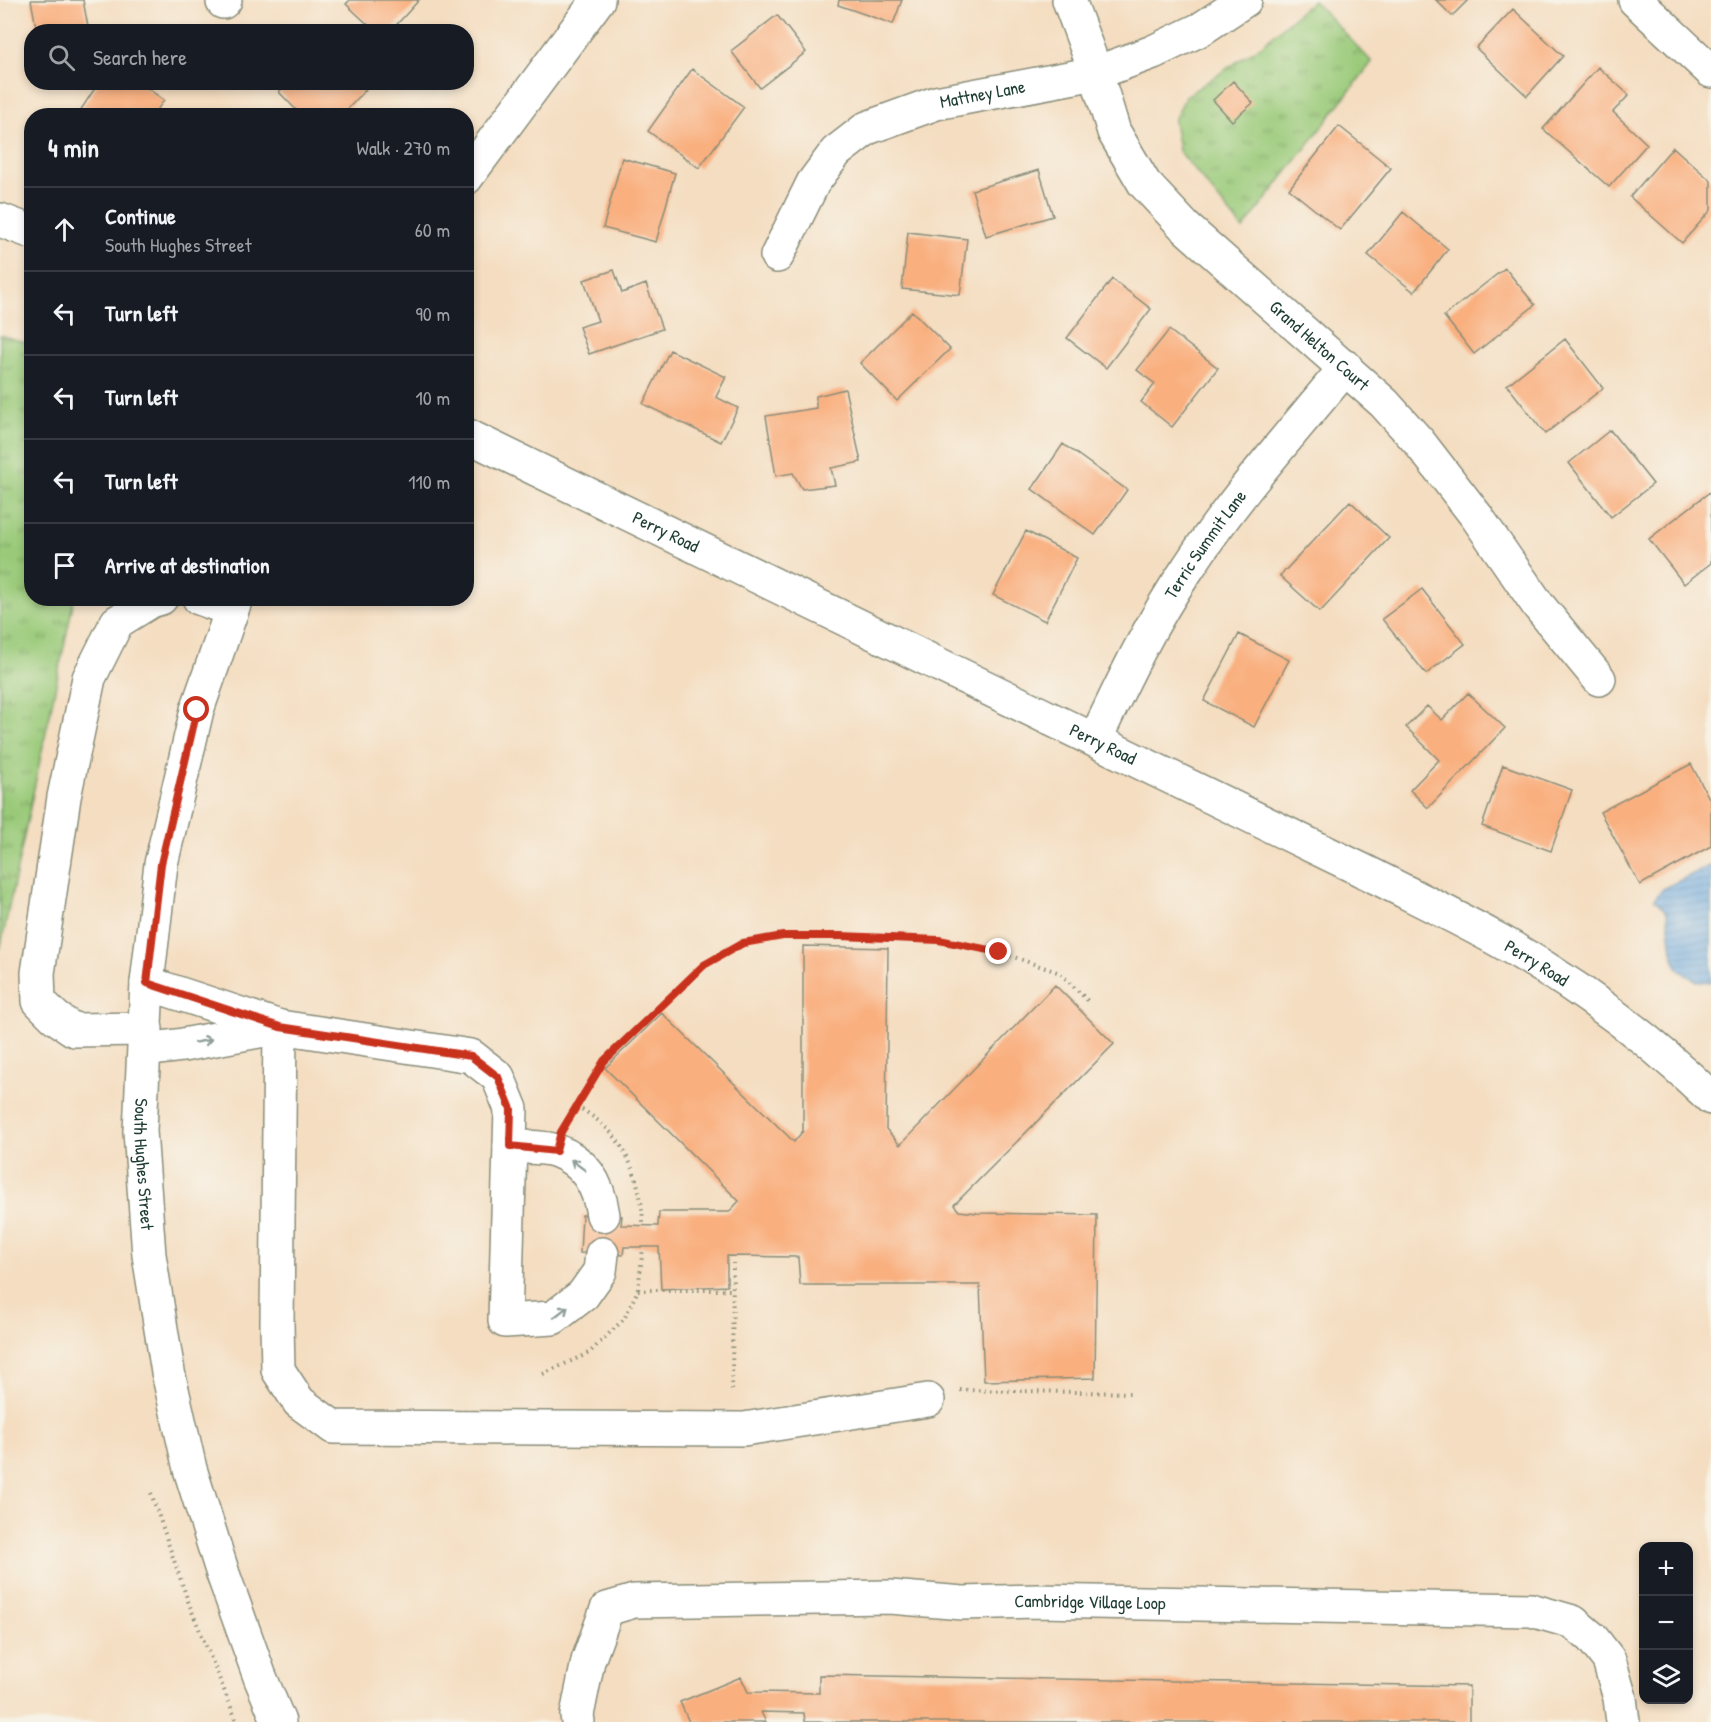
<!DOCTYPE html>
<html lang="en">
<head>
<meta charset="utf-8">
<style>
	:root { --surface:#171b24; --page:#242831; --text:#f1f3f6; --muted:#9ea1a6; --line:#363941 }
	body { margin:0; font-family:"Patrick Hand",sans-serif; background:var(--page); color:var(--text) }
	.controls { position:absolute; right:18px; bottom:18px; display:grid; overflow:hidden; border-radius:12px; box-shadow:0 3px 9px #0003 }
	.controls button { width:54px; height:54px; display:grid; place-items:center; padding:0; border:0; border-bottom:2px solid var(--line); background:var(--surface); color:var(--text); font:30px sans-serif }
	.stop { position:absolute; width:18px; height:18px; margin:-14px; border:4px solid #c8321e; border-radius:50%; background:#fff }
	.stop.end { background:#c8321e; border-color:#fff; box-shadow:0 2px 6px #0008 }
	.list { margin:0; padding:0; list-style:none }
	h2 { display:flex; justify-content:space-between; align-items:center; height:78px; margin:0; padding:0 24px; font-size:26px }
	h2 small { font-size:20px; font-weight:400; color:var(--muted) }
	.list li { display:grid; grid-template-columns:39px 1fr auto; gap:18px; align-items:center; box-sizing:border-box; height:84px; padding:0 24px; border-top:2px solid var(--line) }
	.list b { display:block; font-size:22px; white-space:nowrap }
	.list p { margin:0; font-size:20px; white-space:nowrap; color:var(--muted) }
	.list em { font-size:20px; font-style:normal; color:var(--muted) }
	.icon { flex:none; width:33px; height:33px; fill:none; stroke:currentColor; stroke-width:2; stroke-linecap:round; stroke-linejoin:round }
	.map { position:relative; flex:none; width:1711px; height:1722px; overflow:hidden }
	.search { position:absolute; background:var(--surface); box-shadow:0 3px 9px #0003; left:24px; top:24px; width:450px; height:66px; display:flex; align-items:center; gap:15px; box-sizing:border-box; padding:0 21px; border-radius:24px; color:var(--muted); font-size:22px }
	.panel { position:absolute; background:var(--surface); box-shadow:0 3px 9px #0003; left:24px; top:108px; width:450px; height:498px; border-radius:24px }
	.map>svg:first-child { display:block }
	.park { fill:url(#park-tufts); stroke:#5c8456; stroke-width:1.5 }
	.water { fill:url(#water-rules); stroke:#46738a; stroke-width:1.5 }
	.building { fill:#f9af7e }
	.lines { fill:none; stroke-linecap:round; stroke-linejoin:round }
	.minor-casing { stroke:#8a8d7a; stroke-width:36 }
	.path { stroke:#8a8d7a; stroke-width:4; stroke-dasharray:1.5 4.5; stroke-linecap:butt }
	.minor { stroke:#fff; stroke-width:33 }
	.oneway { stroke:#8f9e9a }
	.route { stroke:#c8321e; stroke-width:8 }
	.labels { text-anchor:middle; stroke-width:6; stroke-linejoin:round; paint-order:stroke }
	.street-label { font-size:18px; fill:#1f3d34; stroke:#f7f3e8 }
</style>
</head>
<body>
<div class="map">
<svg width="1711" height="1722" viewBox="0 0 1711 1722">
	<defs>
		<pattern id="park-tufts" width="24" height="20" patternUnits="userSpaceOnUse" patternTransform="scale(1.5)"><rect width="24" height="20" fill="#9aca79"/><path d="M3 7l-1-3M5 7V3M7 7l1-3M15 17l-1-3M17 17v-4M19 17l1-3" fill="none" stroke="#7da564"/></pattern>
		<pattern id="water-rules" width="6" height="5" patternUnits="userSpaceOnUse" patternTransform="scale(1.5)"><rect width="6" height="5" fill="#6ea9df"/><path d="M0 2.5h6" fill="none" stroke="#5a8bb6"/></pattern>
	</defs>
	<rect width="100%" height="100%" fill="#f7f3e8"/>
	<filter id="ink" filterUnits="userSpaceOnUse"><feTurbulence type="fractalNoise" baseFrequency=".0167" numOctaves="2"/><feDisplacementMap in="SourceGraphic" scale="12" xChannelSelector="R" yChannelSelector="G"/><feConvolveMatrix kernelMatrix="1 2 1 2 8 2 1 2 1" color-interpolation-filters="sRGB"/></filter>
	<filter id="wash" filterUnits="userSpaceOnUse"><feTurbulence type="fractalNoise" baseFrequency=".008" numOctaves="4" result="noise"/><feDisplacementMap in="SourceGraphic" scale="24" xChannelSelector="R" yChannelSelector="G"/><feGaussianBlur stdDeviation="1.35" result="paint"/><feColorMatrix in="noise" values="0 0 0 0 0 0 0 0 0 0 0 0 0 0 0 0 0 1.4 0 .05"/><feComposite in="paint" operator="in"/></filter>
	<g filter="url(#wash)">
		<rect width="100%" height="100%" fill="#f4ddc0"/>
		<path class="park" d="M1313,0L1372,62L1243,229L1179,151L1174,120L1186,96L1262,45Z
			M0,335L31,344L32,598L74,599L0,950Z"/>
		<path class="water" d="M1711,865V982L1697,981L1686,975L1677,967L1672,951L1667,912L1654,899L1664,888Z"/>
		<g id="blocks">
			<path class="building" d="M31,0H83L89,32H37Z
				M350,0H419L390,32H376L346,4Z
				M839,0H902L893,24L838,5Z
				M1436,0H1468L1452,16Z
				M1513,9L1563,56L1527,96L1476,48Z
				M777,15L806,52L760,88L731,51Z
				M1598,67L1629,95L1613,112L1647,144L1609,187L1543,129Z
				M692,69L744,107L699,168L648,131Z
				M1233,81L1253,103L1232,121L1213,100Z
				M99,82H138L164,100L153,116H87L80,111Z
				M288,82H373L341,116H302L279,92Z
				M267,110L268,116H248V115Z
				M1339,126L1391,168L1340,230L1289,189Z
				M1673,147L1711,181V210L1682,243L1630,197Z
				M622,158L675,173L656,242L603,228Z
				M1039,170L1053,216L986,236L972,190Z
				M1403,212L1448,249L1414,292L1368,255Z
				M908,232L967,239L960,295L902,289Z
				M1505,268L1535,305L1474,354L1444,316Z
				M614,270L622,293L646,284L662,329L589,354L579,327L598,321L584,280Z
				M1112,279L1151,309L1106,368L1067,338Z
				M912,311L950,349L897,401L860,363Z
				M1169,330L1218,368L1172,427L1141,402L1155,384L1137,370Z
				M1565,339L1603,388L1545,434L1507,385Z
				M670,350L726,377L716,397L738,408L721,442L643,404Z
				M845,389L861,462L831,468L835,485L802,489L793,473L776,476L766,416L816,408V396Z
				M1610,430L1653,484L1611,517L1569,463Z
				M1063,444L1127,490L1095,535L1032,489Z
				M1711,491V563L1684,584L1649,539Z
				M1350,501L1389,538L1320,612L1280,576Z
				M1026,531L1077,558L1045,621L993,595Z
				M1422,589L1465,644L1426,674L1382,619Z
				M1239,634L1289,660L1254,727L1204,701Z
				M1468,693L1505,728L1428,808L1410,790L1439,760L1406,727L1427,706L1442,720Z
				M1691,764L1711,802V846L1640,885L1600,812Z
				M1503,765L1572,790L1551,851L1482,826Z
				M803,946L888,948L886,1129L900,1145L1055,985L1114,1044L954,1205L959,1211L977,1213L1097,1215L1095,1378L984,1381L980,1285H800L798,1257L727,1256V1286L661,1289L659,1247H624L623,1255L580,1253L582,1215L622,1216L621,1225L658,1226L659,1212H729L739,1201L605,1068L662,1013L794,1142L803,1131Z
				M819,1675L1469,1686V1722H805L804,1713L761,1712L766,1722H689L680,1702L741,1677L748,1692L819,1693Z"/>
		</g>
	</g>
	<g filter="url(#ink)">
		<use href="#blocks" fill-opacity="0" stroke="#8a8d7a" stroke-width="1.5"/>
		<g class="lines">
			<g class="minor-casing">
				<g id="minor">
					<path id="s1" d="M1069,0L1096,73L1114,132L1144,183L1185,227L1384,403L1419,442L1477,517L1538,605L1599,679"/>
					<path d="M1635,0L1711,71"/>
					<path d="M223,2L225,0"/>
					<path d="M466,178L598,0"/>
					<path d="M0,220L32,232"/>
					<path id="s2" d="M777,256L813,183L836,152L867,128L936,103L1096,73L1153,52L1201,29L1245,0"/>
					<path id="s3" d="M466,435L1370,874C1413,896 1457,917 1500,941C1576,984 1648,1037 1711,1098"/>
					<path d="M199,598L232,610"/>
					<path id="s4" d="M236,598L197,710L161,864L147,983L140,1131L149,1255L168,1372L190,1469L223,1574L260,1677L279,1722"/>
					<path id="s5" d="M1095,740C1123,681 1151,622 1188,568C1234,497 1292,433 1346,367"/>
					<path d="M147,983L280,1027"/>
					<path d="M146,1029L74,1030L55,1017L39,1001L38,973L64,797L89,678L117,622L151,601L161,598"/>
					<path d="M145,1050L183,1045L275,1028"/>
					<path d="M510,1146C524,1148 543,1146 557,1151C586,1162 599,1186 603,1215"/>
					<path d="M602,1254L600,1271L583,1295L553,1318L505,1321L511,1109L498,1077L471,1056L280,1027L277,1323L278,1370L299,1402L333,1427L744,1429L928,1400"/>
					<path id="s6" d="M578,1722L577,1715L588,1661L607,1609L634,1601L890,1597L963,1603L1037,1601L1531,1610L1573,1622L1592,1638L1609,1660L1620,1698L1623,1722"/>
				</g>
			</g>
			<path class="path" d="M577,1106C586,1112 596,1118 604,1126C630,1148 643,1192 643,1225
				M568,1120L604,1061L704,965L743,943L783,936L939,940L999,952L1060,973L1089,1002
				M638,1290H732
				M543,1374L589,1353L624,1319L638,1290L643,1248
				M732,1390L733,1263
				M960,1390L1134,1393
				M151,1493L189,1604L237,1722"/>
			<use href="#minor" class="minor"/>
		</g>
		<defs><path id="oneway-shaft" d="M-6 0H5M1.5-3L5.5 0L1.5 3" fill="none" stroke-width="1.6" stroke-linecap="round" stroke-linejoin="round" transform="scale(1.5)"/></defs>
		<g class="oneway">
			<use href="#oneway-shaft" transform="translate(203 1041) rotate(-11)"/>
			<use href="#oneway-shaft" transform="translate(578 1165) rotate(-143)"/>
			<use href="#oneway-shaft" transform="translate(561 1312) rotate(-38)"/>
		</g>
	</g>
	<g class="lines" filter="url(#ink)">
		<path class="route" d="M197,710L161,864L147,983L280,1027L471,1056L498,1077L511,1109L510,1146L556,1151L561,1132L604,1061L704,965L743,943L783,936H841L939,940L999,952"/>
	</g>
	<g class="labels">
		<g class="street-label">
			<text dy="6" stroke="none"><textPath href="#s2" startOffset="280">Mattney Lane</textPath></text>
			<text dy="6" stroke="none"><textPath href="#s1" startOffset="438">Grand Helton Court</textPath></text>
			<text dy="6" stroke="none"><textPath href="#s3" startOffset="222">Perry Road</textPath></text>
			<text dy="6" stroke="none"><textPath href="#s5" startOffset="225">Terric Summit Lane</textPath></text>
			<text dy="6" stroke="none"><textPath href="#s3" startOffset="708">Perry Road</textPath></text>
			<text dy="6" stroke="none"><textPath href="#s3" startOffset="1194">Perry Road</textPath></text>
			<text dy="6" stroke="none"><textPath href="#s4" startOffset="578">South Hughes Street</textPath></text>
			<text dy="6" stroke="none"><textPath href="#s6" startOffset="602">Cambridge Village Loop</textPath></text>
		</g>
	</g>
</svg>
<div class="controls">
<button>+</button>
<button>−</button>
<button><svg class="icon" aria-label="layers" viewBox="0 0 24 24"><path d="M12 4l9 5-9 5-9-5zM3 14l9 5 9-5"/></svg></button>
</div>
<div class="stop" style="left:197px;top:710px"></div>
<div class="stop end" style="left:999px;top:952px"></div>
<div class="search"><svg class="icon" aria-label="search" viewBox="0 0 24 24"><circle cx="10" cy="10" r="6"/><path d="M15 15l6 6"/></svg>Search here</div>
<section class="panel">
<h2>4 min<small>Walk · 270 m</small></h2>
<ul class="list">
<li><svg class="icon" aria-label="ahead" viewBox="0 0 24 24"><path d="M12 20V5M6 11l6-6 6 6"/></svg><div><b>Continue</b><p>South Hughes Street</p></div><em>60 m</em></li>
<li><svg class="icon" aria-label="left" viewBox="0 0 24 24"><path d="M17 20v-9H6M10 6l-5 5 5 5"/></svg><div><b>Turn left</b></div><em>90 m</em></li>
<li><svg class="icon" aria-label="left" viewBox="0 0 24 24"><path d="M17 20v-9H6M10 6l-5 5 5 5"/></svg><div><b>Turn left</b></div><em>10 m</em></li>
<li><svg class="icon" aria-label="left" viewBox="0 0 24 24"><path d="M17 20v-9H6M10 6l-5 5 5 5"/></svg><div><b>Turn left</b></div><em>110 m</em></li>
<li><svg class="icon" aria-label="arrive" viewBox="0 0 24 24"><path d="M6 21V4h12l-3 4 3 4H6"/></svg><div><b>Arrive at destination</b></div></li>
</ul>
</section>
</div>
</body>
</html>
